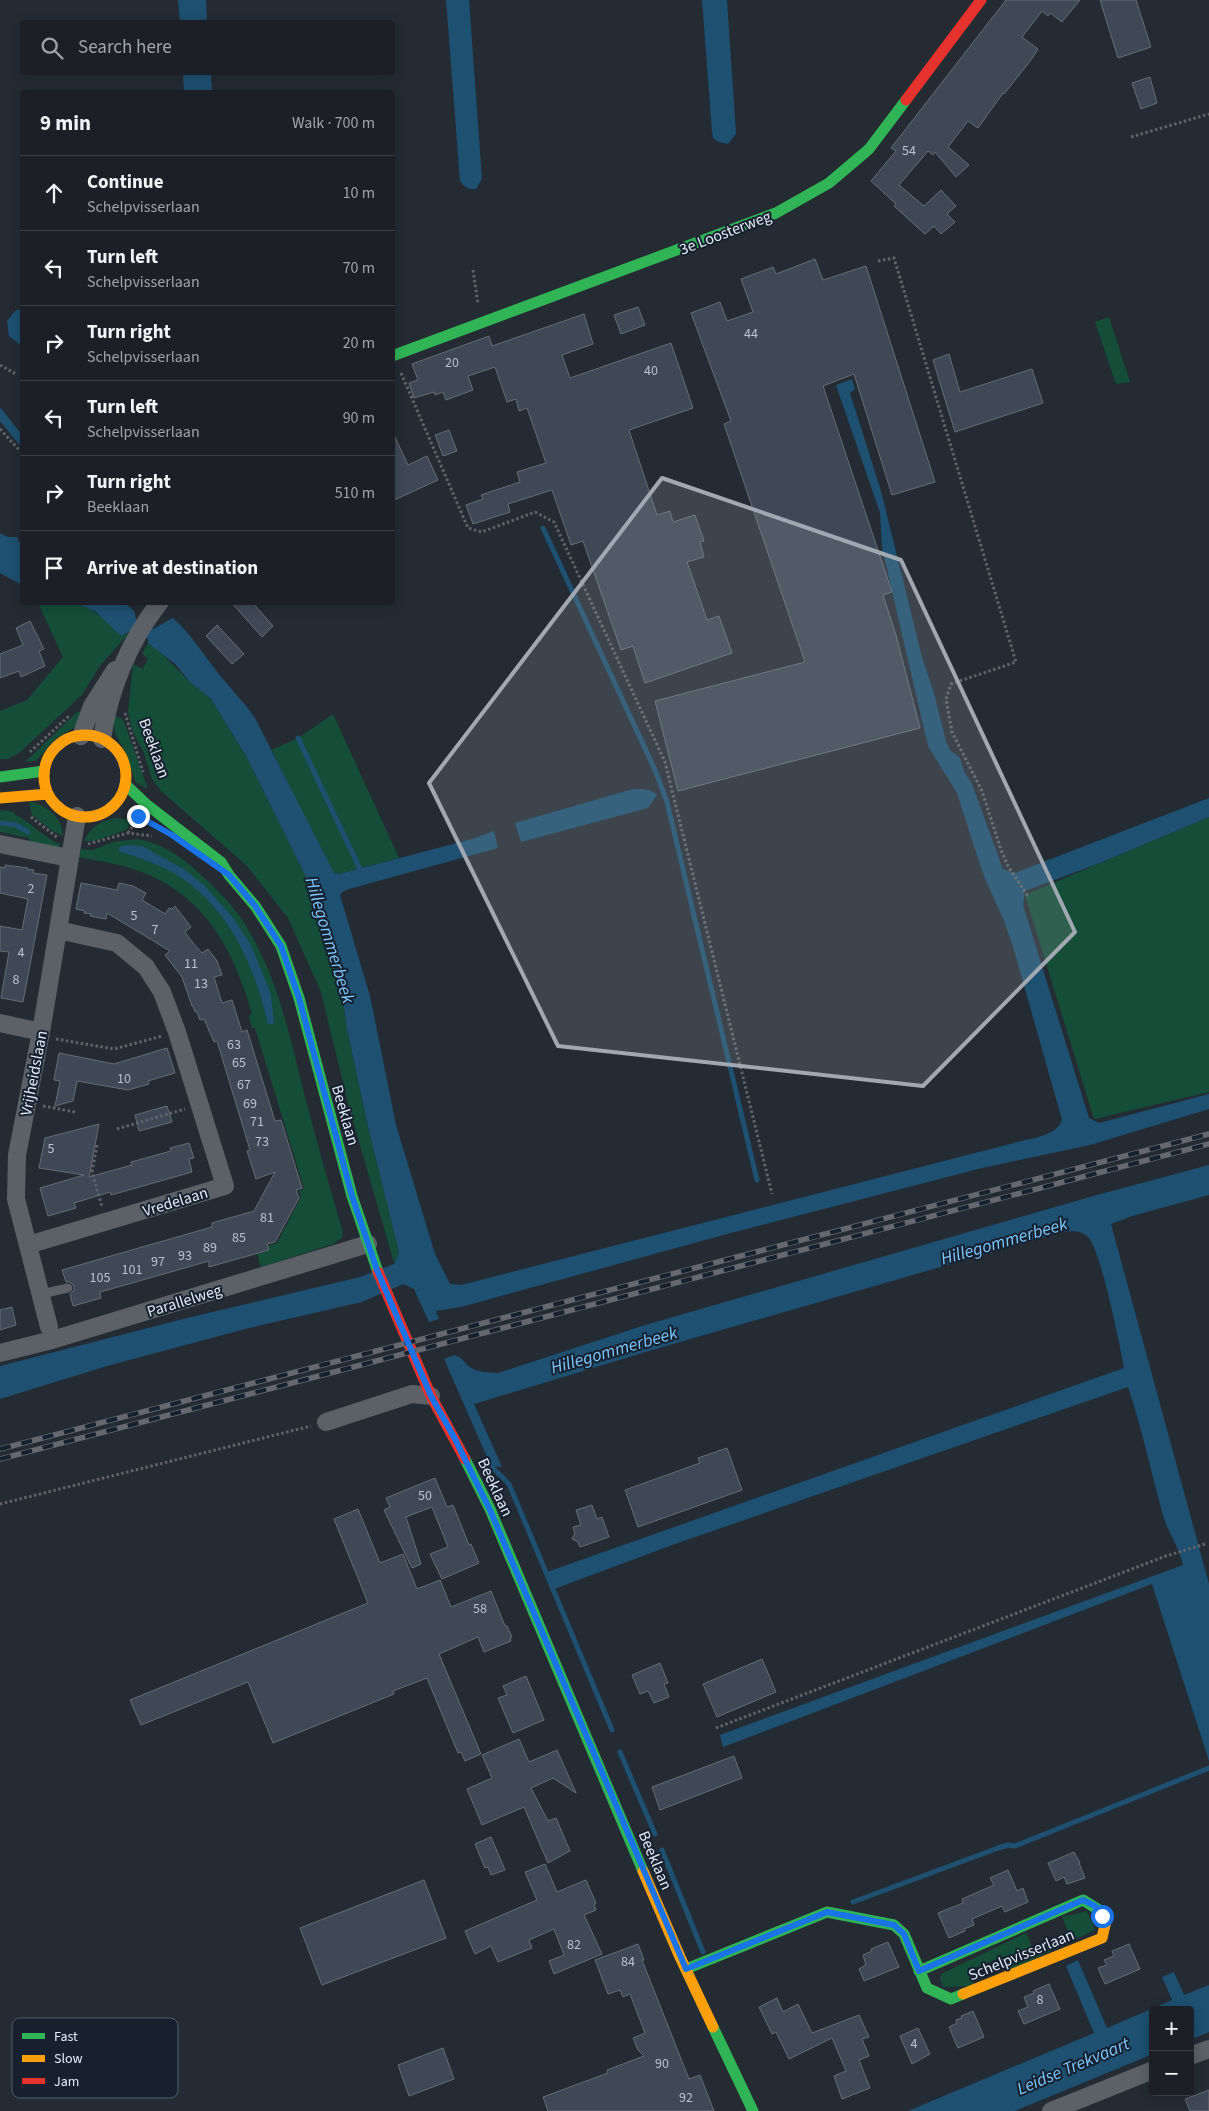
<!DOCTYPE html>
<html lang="en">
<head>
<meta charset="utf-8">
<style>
	:root { --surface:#1c2026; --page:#25282e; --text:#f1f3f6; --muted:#a0a3a7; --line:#3a3e43 }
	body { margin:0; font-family:"Source Sans 3",sans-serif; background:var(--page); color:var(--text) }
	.controls { position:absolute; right:15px; bottom:15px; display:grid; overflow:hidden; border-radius:5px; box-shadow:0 2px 12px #0003 }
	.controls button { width:45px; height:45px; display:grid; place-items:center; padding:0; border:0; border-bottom:1px solid var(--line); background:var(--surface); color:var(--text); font:25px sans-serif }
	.stop { position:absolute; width:15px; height:15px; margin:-11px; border:4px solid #1a73e8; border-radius:50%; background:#fff }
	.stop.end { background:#1a73e8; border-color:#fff; box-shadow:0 1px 5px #0008 }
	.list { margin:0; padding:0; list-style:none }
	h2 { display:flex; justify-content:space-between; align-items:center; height:65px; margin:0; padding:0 20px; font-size:21px }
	h2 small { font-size:16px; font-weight:400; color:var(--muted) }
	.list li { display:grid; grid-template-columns:32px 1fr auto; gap:15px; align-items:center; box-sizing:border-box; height:75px; padding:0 20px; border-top:1px solid var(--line) }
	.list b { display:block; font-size:19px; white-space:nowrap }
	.list p { margin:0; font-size:16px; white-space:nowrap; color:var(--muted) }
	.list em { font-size:16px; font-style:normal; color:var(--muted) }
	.icon { flex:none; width:28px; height:28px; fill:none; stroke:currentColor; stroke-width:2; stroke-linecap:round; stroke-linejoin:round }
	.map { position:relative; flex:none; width:1209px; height:2111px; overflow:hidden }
	.search { position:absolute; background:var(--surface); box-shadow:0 2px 12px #0003; left:20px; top:20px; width:375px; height:55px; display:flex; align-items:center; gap:12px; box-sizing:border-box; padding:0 18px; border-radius:5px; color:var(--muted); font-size:19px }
	.panel { position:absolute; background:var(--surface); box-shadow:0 2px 12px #0003; left:20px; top:90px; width:375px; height:515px; border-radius:5px }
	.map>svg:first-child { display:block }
	.green { fill:#144e39 }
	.water { fill:#1d5071 }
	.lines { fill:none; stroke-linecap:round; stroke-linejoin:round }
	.stream { stroke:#1d5071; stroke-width:5 }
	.building { fill:#3e4857; stroke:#686c74 }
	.path { stroke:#60646a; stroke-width:3; stroke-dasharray:2.5 2.5; stroke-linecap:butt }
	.lane { stroke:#5c6167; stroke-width:9 }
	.street { stroke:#5c6167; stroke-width:18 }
	.fast { stroke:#30b455; stroke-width:11 }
	.slow { stroke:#ff9f0a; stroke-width:11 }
	.jam { stroke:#e5322d; stroke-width:11 }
	.rail-casing { stroke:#65696f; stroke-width:5.5 }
	.rail { stroke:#16202f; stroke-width:4; stroke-dasharray:11; stroke-linecap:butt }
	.route { stroke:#1a73e8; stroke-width:6 }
	.marked { fill:#a1a8b1; fill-opacity:0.2; stroke:#a1a8b1; stroke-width:4; stroke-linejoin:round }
	.labels { text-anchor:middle; stroke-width:4; stroke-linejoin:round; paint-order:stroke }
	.number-label { font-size:14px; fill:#bac2ce }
	.street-label { font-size:16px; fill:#e4ebf5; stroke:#16202f }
	.water-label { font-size:18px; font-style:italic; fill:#7cc7fc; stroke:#16202f }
	.key { fill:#16202f; stroke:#545d6a; stroke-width:1 }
	.key-label { font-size:14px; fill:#e4ebf5 }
</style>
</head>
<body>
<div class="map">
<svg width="1209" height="2111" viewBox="0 0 1209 2111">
	<rect width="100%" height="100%" fill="#252b33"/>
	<path class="green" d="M1109,317L1130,382L1116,384L1095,322Z
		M38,603C75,597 97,608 121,636L130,632L99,667L82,695L19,753L8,759H0V711L27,700L63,657Z
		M148,643L158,650L190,682L211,699L246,756L311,887L340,979L347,1029L368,1127L399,1252L394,1263L348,1103L321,992L288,918L246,865L161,791L152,779L144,753L133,732L128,712L133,664L143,669L148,658L142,654Z
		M81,711L76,726L53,741L36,761L25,762L77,712Z
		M333,714L399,858L339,874L334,873L330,869L272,750L298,738Z
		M113,716L121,718L124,722L148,789L135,782L128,757L115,733Z
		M29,801C47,806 62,816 63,836L54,832L32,815Z
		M0,810L14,812V814C31,822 44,838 61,845L58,848L28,843L29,838L0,832Z
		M1209,817V1092L1094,1119L1025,895Z
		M117,818L133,821L126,830L94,841H84C90,827 102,820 117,818Z
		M137,839C162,843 182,857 200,874C214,887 230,902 241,918C276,971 289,1032 304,1093C316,1139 329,1186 343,1232L342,1238L333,1244L261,1267L257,1254L269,1251L268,1246L277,1243L301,1197L299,1191L304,1188L255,1028H252L249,1017L252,1013C233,949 205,895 139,871C120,864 99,861 79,857L81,849L93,850L113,842Z
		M1087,1911L1095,1930L1011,1970L1004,1956L968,1971L975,1986L943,1987L940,1979L941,1974L1026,1933L1032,1947L1068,1931L1062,1917Z"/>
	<path class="water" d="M178,0H206L207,22H180Z
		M446,0H469L482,179L476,189C468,190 464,187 460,181Z
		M702,0H727L736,134L728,144L719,142L713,138L712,132Z
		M183,73H211L212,92H184Z
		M22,309V344H19L9,336L7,321L16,310Z
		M852,379L855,389L850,393L881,491L922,657L934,693L946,741L950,750L960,758L964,771L972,784L1003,869L1015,873L1209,798V817L1100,863L1025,891L1023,905L1089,1118L1099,1123L1209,1094V1109L1090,1145L982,1168L727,1234L461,1307L436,1311L439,1319L429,1322L414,1289L403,1284L362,1302L249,1328L107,1366L0,1399V1366L183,1319L360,1277L394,1264L399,1252L368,1127L347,1029L340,979L311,887L246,756L211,699L190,682L175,664L148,643V639L132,630L121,636L96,612L76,603H125L134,611L137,622L153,629L173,618C191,634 203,654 218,673C230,688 244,702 255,718L334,873L339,874L472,839L494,831L498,848L349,889L342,892L340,895L370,996L396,1125L435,1254L450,1284L461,1285L1014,1143C1030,1138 1056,1137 1062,1120L1014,950L1004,921L983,874L957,793L928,746L882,548L880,513L836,385Z
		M0,407L22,435V448L0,421Z
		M0,533L8,537H17L19,542L22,544V585L0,573Z
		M633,789C641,789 650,788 657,795L648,808L521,842L515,823Z
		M127,845L142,846L185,870L204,885L234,919L251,945L270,992L274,1019L273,1024H268C254,965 231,911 179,876C161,865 139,858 119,851V847Z
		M1209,1165V1195L1132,1216L1111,1224L1209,1584V1761L1152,1584L723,1747L720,1735L1183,1565C1179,1546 1168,1533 1163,1515C1151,1472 1142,1429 1128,1387L675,1544L554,1589L547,1572L1124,1368C1120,1346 1101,1250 1088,1237C1081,1230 1071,1231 1062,1232L649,1351L474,1404L502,1467L491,1466L444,1359L454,1355C465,1359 462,1361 470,1367C478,1373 489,1372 498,1373L642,1326L1097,1195Z
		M1078,1960L1107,2028L1172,2000L1162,1977L1174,1972L1184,1995L1209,1985V2032L1190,2040V2010H1153V2054L1015,2111H908L1094,2033L1066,1966Z"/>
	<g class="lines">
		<path class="stream" d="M543,528L655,770L667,802L757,1180
			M298,738L360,869
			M0,823L16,825L28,832
			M491,1466L509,1484L612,1730
			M620,1752L655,1834
			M662,1850L703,1952
			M853,1902L998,1848L1008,1845L1015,1846L1209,1768"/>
	</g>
	<path class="building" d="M1006,0H1080L1062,22L1050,13L1048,16L1042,11L1022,37L1038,49L1031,60L1004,94L1003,93L978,128L968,121L948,147L969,165L956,177L935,152L933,155L928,151L899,185L924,206L941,190L956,206L947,214L955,222L941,234L934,226L925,234L894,206L896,204L871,181L896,151L891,148Z
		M1100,0H1136L1151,47L1118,58Z
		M1150,77L1157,103L1141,109L1132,83Z
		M815,259L823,280L866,266L935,482L892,495L854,374L823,386L892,592L883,595L896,635L920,728L678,791L655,701L805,662L724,424L731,421L691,313L720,302L727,321L753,312L741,279L773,267L776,274Z
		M638,307L645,325L621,334L614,315Z
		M584,314L593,344L562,355L570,378L671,343L693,408L629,430L657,515L670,511L673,522L695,515L704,541L700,542L704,557L687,562L707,620L719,616L732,653L645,683L633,646L621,650L583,541L571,545L552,490L508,504L510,512L473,524L466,505L483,499L481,495L520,482L517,472L546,463L527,408L519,411L516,399L507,402L495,367L468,376L473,390L446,400L443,392L435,395L434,392L414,398L409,383L418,380L412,364L489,336L492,346Z
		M949,354L960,392L1032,369L1043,403L955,432L933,360Z
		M449,430L457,451L443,456L435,435Z
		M392,431L408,465L427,456L438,480L392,501Z
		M231,602H252L273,626L262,637Z
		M30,621L44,649L39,651L45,666L21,677L19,671L0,678V654L23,645L16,628Z
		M217,625L244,654L232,664L206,636Z
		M5,865L28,868L27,869L34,870L33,873L47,875L23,1002L1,998L9,952L0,951V926L22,930L28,899L0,893V867L5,868Z
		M81,883L117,890L119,883L133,886L146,893L142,900L165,914L169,908L172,909L175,906L191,927L185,932L193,943L202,953L208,949L217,961L222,975L214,977L222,1003L232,1000L242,1032L247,1030L275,1121L281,1120L302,1188L296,1190L299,1198L275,1242L267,1244L269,1250L209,1267V1261L132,1283L100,1292L101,1298L73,1306L70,1294L74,1290V1286L70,1282H66L62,1270L212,1227V1223L254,1211L275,1172L256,1179L247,1151L250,1150L217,1041L214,1042L204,1019L200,1020L197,1012H195L193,1006H192L182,977L165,955L170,951L107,913L106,919L90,916L91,914L84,913L85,911L76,909Z
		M167,1048L175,1073L148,1081L149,1084L128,1090L77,1081L73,1101L55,1106L60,1081L54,1080L59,1053L114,1064Z
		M167,1106L172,1122L139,1131L135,1115Z
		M99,1124L89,1177L132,1165L131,1162L171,1151L170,1148L189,1143L194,1158L189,1159L192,1172L111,1195L110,1192L74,1203L76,1208L48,1216L40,1188L84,1175L39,1168L45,1138Z
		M12,1307L16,1325L0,1330V1310Z
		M727,1448L742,1490L638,1527L625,1490L700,1463L698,1458Z
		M435,1478L447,1507L453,1505L469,1545L471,1544L479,1563L442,1579L430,1554L448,1547L432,1507L406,1517L421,1564L412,1568L384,1510L390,1507L386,1498Z
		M592,1505L597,1519L602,1517L609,1537L580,1547L578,1542L572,1539L575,1533L573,1527L581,1525L576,1510Z
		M358,1509L380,1563L403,1554L417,1589L440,1580L451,1607L491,1591L505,1626H507L512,1637L510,1638L511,1641L484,1652L478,1637L439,1654L481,1754L465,1761L461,1752L458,1753L427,1678L393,1691L394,1694L273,1743L248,1682L141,1725L130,1700L368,1603L334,1519Z
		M762,1659L776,1692L717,1717L703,1684Z
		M660,1663L668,1683L664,1684L669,1697L654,1703L648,1691L640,1694L632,1675Z
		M526,1676L544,1720L513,1733L498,1698L507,1695L503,1686Z
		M519,1739L529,1762L557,1750L576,1793L553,1778L531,1788L548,1821L556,1818L570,1851L548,1863L524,1807L482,1825L467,1789L492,1778L482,1755Z
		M734,1756L742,1778L660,1810L652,1787Z
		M491,1837L505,1870L491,1875L488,1867L485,1868L475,1844Z
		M1074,1852L1080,1863H1079L1085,1878L1067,1884L1064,1877L1056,1881L1048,1863Z
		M545,1864L557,1892L586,1880L596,1903L594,1904L596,1910L584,1915L602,1954L554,1974L549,1961L564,1955L554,1929L529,1940L532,1948L498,1962L491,1946L475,1954L465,1931L537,1900L525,1872Z
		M1008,1870L1017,1891L1023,1888L1028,1902L1005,1912L1002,1906L972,1919L974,1925L964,1929L965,1931L949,1938L938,1913L963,1903L962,1899L994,1885L990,1878Z
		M424,1880L446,1938L322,1985L300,1928Z
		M888,1942L899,1967L864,1981L859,1969L866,1965L863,1955L872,1951L871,1949Z
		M638,1944L644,1960H642L689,2079L700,2075L714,2111H548L543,2097L608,2073L607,2070L644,2056L638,2050L633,2038L645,2033L630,1994L623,1997L620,1990L608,1994L595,1960Z
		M1129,1944L1140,1969L1105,1984L1098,1968L1107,1965L1104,1960L1114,1956L1112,1951Z
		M1049,1984L1060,2009L1024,2024L1018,2011L1028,2007L1024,1997L1034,1993L1033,1991Z
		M777,1998L783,2012L798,2004L812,2033L859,2015L869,2037L862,2039L869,2056L859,2060L870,2088L842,2099L834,2076L846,2071L832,2038L789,2059L776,2032L772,2034L759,2007Z
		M973,2011L984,2037L958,2048L949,2027L957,2023L956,2020L962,2018L961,2016Z
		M918,2028L930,2054L912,2064L900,2036Z
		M443,2048L454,2079L409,2096L398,2065Z
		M1209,2090V2111H1190L1185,2099Z"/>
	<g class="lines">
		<path class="path" d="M1131,137L1209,114
			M878,261L894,258L1016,662L951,684L946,699L952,732L982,791L1001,850L1008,866L1029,898
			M473,270L478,304
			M0,365L16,374
			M401,373L468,528L482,532L535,512L554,522L665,762L772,1194
			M0,429L22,453
			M125,713L143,772
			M30,752L69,716
			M31,817L58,838
			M128,833L136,821
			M88,844L128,833L152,836
			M56,1039L114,1049L162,1036
			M43,1106L75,1112
			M117,1129L185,1109
			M97,1145L92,1172L102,1207
			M0,1504L311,1426
			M716,1728L1166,1556L1205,1544"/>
		<path class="lane" d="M41,1294L68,1288"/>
		<path class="street" d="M81,736L92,706L115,670
			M102,739C109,690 129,641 160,602
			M0,844L69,858
			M0,1023L41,1032
			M28,1245L225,1186L177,1032L162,992L146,967L117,943L58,930
			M49,1327L16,1199L17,1155L41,1032L77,816
			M0,1353L52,1340L368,1244
			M326,1422L412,1394L431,1396
			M1190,2056L1209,2049
			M1051,2111L1153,2070"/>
		<path class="fast" d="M392,356L776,213L829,183L869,149L906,100
			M0,777L44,771
			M125,784L146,804L221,862L229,875L256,907L281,946L299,998L352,1196L378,1272
			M465,1459L490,1509L643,1871
			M686,1969L827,1912L894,1925L904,1934L927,1988L951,1999L963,1994
			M919,1971L1083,1900L1099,1910L1105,1925
			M713,2027L753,2111"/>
		<path class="slow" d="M44 776a41 41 0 1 1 82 0a41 41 0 1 1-82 0Z
			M0,798L48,794
			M643,1871L680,1957L713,2027
			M963,1994L1102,1938L1105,1925"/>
		<path class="jam" d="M906,100L981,0
			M378,1272L431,1396L465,1459"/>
		<g class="rail-casing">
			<path id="rail" d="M0,1449L1209,1134
				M0,1459L1209,1144"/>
		</g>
		<use href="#rail" class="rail"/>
	</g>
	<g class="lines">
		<path class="route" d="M138,816L172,835L229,875L256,907L281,946L299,998L352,1196L377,1270L431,1396L455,1439L490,1510L686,1969L827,1912L894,1925L904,1934L919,1971L1083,1900L1095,1906L1102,1916"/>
	</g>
	<path class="marked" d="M662,478L901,560L1075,932L923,1086L558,1046L429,783Z"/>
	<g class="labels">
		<g class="number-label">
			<text x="909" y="155">54</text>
			<text x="751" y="338">44</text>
			<text x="452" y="367">20</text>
			<text x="651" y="375">40</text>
			<text x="31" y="893">2</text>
			<text x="134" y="920">5</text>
			<text x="155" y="934">7</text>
			<text x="21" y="957">4</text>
			<text x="191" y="968">11</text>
			<text x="16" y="984">8</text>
			<text x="201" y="988">13</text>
			<text x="234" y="1049">63</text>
			<text x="239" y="1067">65</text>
			<text x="124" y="1083">10</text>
			<text x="244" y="1089">67</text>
			<text x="250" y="1108">69</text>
			<text x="257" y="1126">71</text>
			<text x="262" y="1146">73</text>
			<text x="51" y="1153">5</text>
			<text x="267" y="1222">81</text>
			<text x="239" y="1242">85</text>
			<text x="210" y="1252">89</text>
			<text x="185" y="1260">93</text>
			<text x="158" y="1266">97</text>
			<text x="132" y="1274">101</text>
			<text x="100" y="1282">105</text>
			<text x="425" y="1500">50</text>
			<text x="480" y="1613">58</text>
			<text x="574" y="1949">82</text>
			<text x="628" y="1966">84</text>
			<text x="1040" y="2004">8</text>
			<text x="914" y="2048">4</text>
			<text x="662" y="2068">90</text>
			<text x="686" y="2102">92</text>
		</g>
		<g class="street-label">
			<text transform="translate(725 232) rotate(-21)" y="6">3e Loosterweg</text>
			<text transform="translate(155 748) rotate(70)" y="6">Beeklaan</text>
			<text transform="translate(33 1073) rotate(-79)" y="6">Vrijheidslaan</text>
			<text transform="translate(346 1115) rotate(74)" y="6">Beeklaan</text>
			<text transform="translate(175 1201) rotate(-17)" y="6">Vredelaan</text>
			<text transform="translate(184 1300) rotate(-17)" y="6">Parallelweg</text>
			<text transform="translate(496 1487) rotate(65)" y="6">Beeklaan</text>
			<text transform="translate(656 1860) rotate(67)" y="6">Beeklaan</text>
			<text transform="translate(1021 1954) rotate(-22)" y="6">Schelpvisserlaan</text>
		</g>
		<g class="water-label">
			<text transform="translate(330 940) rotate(73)" y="6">Hillegommerbeek</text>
			<text transform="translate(1004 1241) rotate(-16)" y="6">Hillegommerbeek</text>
			<text transform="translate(614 1350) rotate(-16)" y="6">Hillegommerbeek</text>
			<text transform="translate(1073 2066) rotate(-23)" y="6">Leidse Trekvaart</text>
		</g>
	</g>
	<rect x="12" y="2018" width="166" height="80" rx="8" class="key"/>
	<rect x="22" y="2033" width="23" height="6" fill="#30b455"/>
	<rect x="22" y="2055" width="23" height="7" fill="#ff9f0a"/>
	<rect x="22" y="2078" width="23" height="6" fill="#e5322d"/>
	<g class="key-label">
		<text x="54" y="2041">Fast</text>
		<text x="54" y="2063">Slow</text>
		<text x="54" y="2086">Jam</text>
	</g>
</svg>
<div class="controls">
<button>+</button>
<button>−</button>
</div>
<div class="stop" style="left:1102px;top:1916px"></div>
<div class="stop end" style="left:138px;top:816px"></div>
<div class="search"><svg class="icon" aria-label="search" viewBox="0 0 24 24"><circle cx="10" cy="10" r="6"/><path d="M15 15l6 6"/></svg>Search here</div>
<section class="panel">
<h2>9 min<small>Walk · 700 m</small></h2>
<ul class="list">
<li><svg class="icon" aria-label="ahead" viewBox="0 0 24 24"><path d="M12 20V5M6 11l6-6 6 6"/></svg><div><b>Continue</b><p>Schelpvisserlaan</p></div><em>10 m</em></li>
<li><svg class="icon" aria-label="left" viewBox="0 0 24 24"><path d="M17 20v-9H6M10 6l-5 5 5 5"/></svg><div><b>Turn left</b><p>Schelpvisserlaan</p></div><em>70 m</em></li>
<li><svg class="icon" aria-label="right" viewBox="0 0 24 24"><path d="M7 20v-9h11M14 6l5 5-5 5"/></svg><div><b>Turn right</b><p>Schelpvisserlaan</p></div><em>20 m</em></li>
<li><svg class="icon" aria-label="left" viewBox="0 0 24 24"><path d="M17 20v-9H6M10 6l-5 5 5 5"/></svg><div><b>Turn left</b><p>Schelpvisserlaan</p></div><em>90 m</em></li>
<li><svg class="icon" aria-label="right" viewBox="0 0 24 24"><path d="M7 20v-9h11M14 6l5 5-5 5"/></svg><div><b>Turn right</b><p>Beeklaan</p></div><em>510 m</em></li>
<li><svg class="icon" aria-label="arrive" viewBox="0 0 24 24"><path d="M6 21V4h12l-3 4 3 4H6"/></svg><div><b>Arrive at destination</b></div></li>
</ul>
</section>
</div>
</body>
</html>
